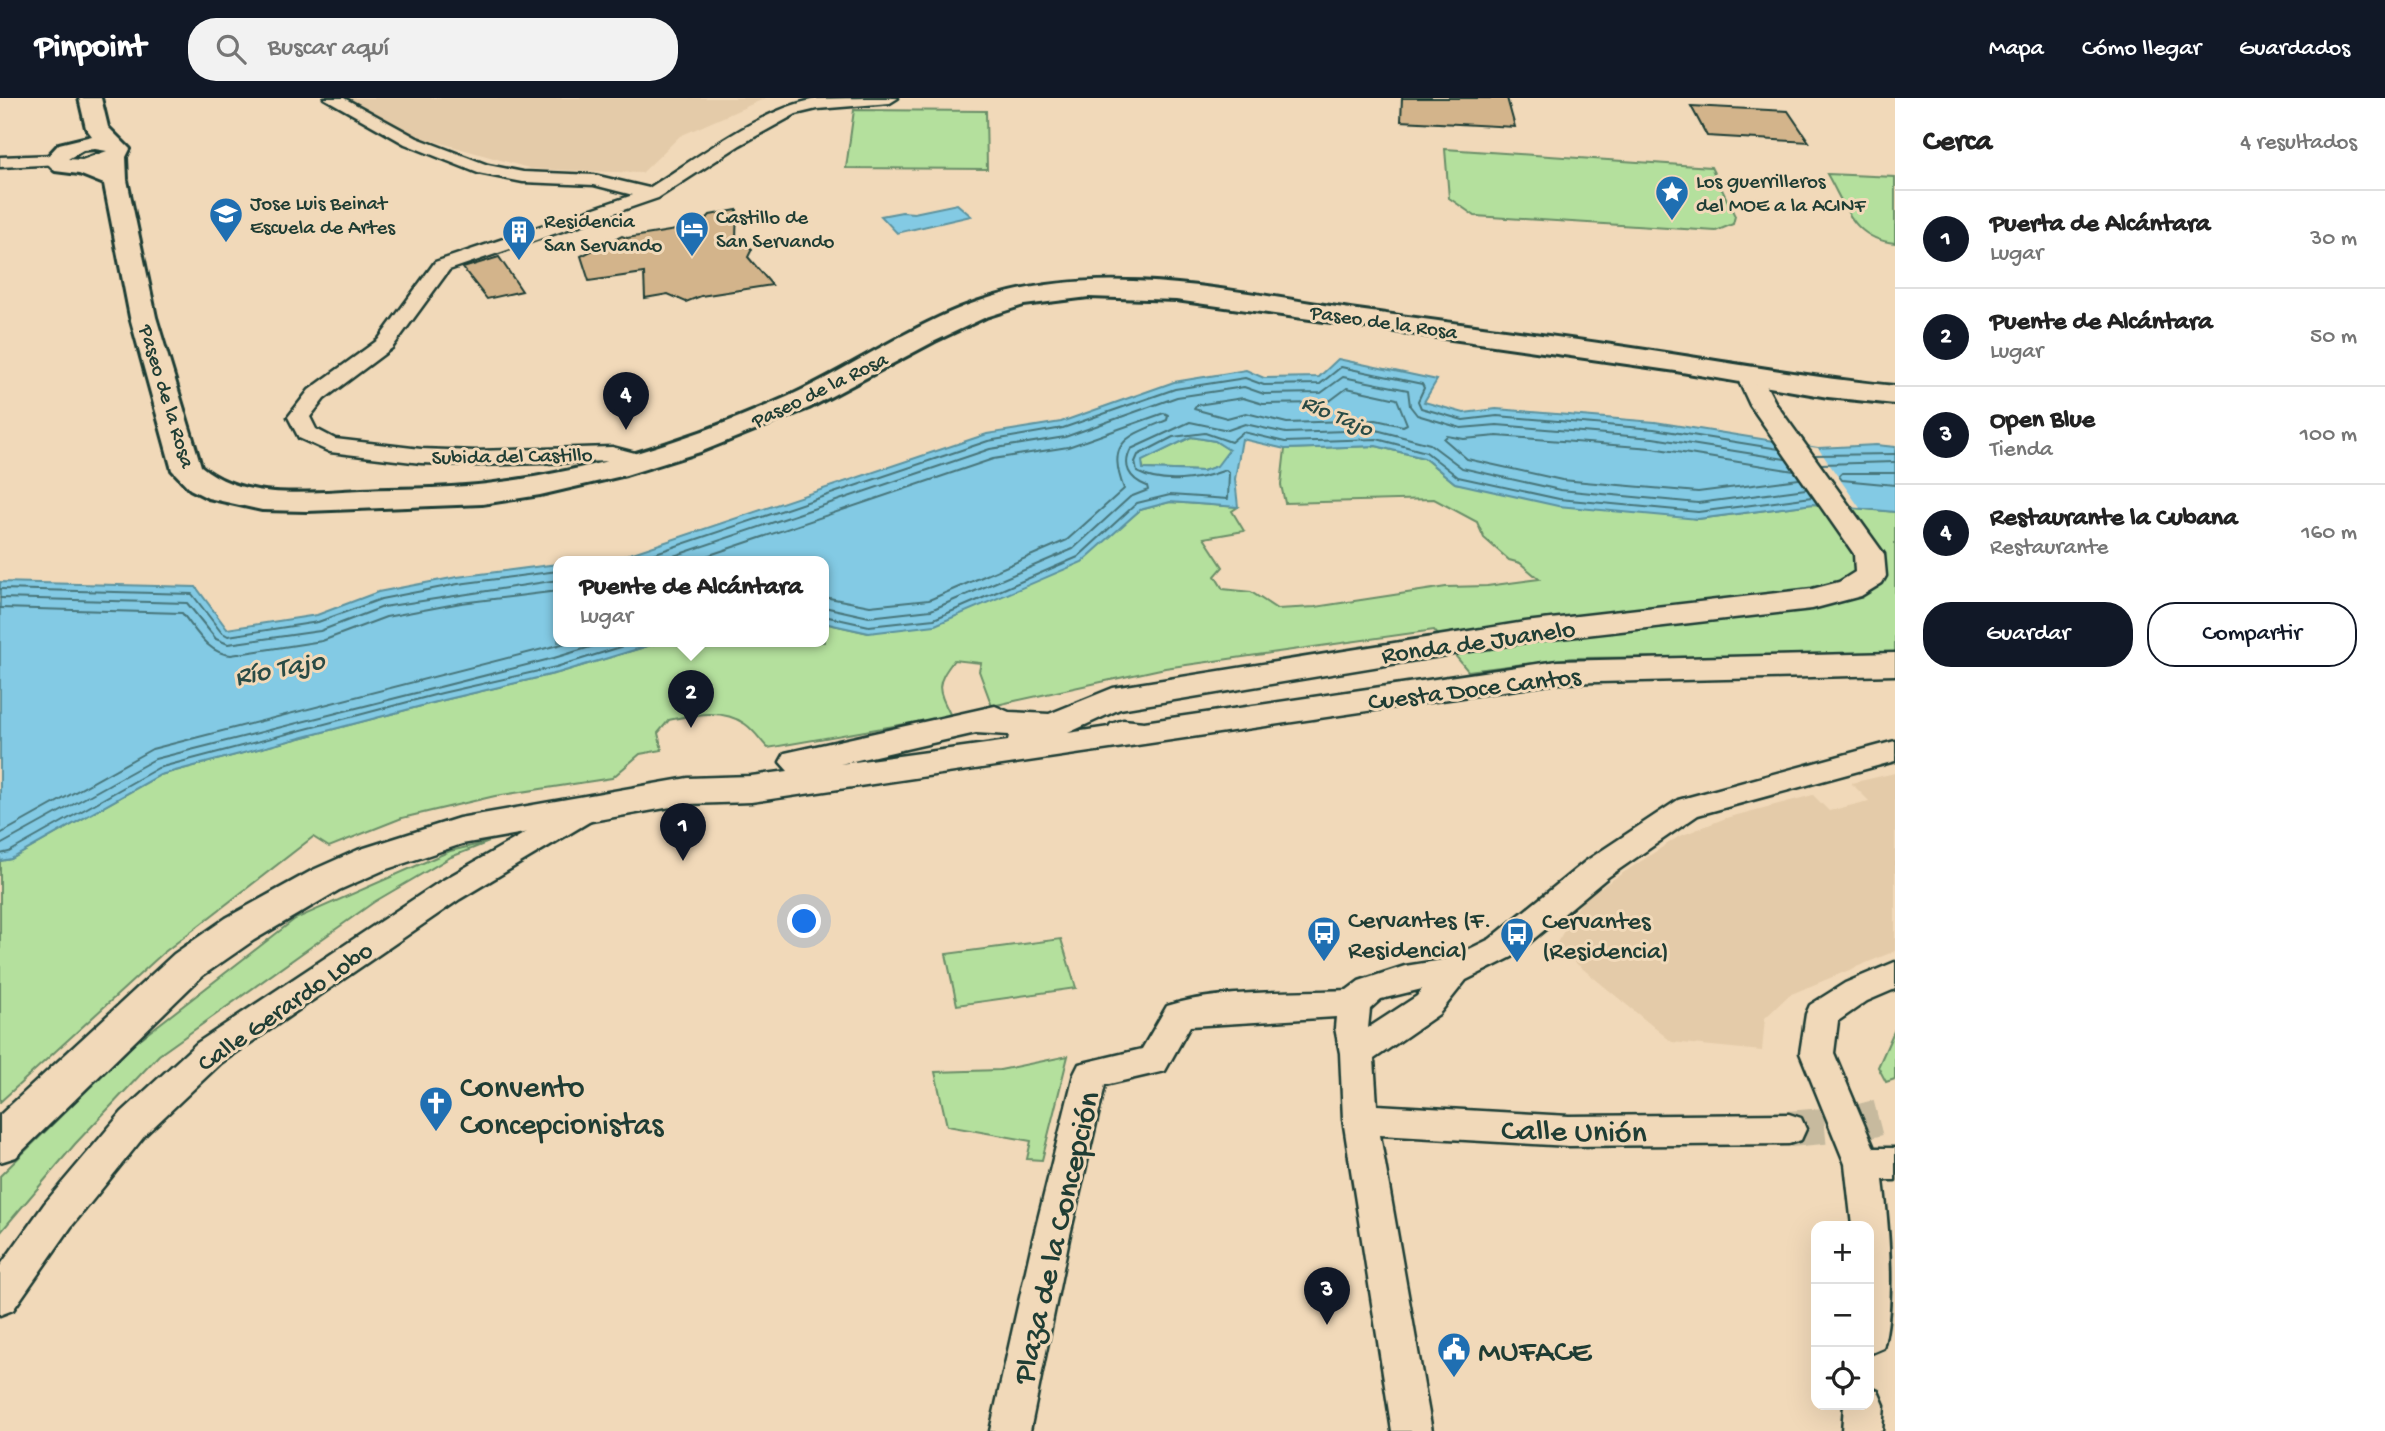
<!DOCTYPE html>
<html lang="es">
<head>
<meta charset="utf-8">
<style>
	:root { --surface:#fff; --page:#f2f2f2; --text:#222; --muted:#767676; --line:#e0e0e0; --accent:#111827 }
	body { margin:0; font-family:"Gochi Hand",sans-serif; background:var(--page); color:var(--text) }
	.controls { position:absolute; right:21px; bottom:21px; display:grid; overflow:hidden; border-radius:14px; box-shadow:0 7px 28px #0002 }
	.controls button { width:63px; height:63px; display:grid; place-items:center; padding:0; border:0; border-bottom:2px solid var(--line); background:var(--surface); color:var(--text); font:35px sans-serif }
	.you { position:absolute; left:805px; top:824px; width:24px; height:24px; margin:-18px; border:5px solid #fff; border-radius:50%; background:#1a73e8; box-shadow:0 0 0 10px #1a73e833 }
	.badge { display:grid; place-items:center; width:46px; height:46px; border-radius:50%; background:var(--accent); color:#fff; font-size:23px; font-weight:700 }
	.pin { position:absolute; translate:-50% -58px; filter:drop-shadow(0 2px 4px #0008) }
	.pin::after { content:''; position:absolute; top:37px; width:24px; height:21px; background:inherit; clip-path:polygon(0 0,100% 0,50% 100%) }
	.popup { position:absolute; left:553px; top:458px; width:276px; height:91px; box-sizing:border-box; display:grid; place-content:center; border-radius:14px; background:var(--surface); filter:drop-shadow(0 2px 5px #0005); font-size:23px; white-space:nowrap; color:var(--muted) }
	.popup b { font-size:26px; color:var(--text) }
	.popup::after { content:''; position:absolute; left:50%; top:100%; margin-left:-14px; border:14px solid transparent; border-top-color:var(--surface) }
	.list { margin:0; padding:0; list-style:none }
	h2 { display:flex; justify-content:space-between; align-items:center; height:91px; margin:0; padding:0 28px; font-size:30px }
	h2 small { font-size:23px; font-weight:400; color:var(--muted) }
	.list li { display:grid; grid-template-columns:46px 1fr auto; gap:21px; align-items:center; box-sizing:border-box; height:98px; padding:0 28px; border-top:2px solid var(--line) }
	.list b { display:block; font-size:26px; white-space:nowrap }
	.list p { margin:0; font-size:23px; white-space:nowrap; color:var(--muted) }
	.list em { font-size:23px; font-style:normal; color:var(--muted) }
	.actions { display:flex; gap:14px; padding:21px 28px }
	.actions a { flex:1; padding:16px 0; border:2px solid var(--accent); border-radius:28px; text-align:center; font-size:24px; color:var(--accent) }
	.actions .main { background:var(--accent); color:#fff }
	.icon { flex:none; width:38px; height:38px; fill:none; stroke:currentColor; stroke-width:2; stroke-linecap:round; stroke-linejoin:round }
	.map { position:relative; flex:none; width:1895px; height:1333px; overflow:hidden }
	header { display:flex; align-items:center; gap:42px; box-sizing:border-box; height:98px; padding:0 35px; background:var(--accent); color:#fff }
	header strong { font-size:33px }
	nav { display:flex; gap:38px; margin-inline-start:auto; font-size:24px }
	.search { width:490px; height:63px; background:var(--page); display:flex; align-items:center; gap:18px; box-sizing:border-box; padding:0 24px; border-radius:28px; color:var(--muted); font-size:26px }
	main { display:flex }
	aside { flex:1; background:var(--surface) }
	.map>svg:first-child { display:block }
	.built { fill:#e4cba9 }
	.green { fill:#b4e09d; stroke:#6a8e68; stroke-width:2 }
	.water { fill:#83cae4; stroke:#5b929e; stroke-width:2; fill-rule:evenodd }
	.pier { fill:#f1d9b9 }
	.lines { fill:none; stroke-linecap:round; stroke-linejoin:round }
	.shore { stroke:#47757a; stroke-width:2 }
	.building { fill:#d3b48b; stroke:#1f3d34; stroke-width:2 }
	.minor-tunnel { stroke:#c7ba9e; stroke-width:36; stroke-dasharray:36 18; stroke-linecap:butt }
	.minor-casing { stroke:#1f3d34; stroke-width:5 }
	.tertiary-casing { stroke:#1f3d34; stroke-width:5 }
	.secondary-casing { stroke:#1f3d34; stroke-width:6 }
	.minor { fill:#f1d9b9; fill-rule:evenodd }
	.tertiary { fill:#f1d9b9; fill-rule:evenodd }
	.secondary { fill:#f1d9b9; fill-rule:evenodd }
	.labels { text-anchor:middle; stroke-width:6; stroke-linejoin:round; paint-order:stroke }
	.far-poi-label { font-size:21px; fill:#1f3d34; stroke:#f1d9b9; text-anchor:start }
	.far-street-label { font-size:21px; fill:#1f3d34; stroke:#f1d9b9 }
	.far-water-label { font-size:23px; font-style:italic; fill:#294b46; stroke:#f1d9b9 }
	.street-label { font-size:26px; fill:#1f3d34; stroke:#f1d9b9 }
	.poi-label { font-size:26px; fill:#1f3d34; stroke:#f1d9b9; text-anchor:start }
	.water-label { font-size:28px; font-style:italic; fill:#294b46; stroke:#f1d9b9 }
	.near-poi-label { font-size:32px; fill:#1f3d34; stroke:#f1d9b9; text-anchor:start }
	.near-street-label { font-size:32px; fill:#1f3d34; stroke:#f1d9b9 }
</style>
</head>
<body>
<header>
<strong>Pinpoint</strong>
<div class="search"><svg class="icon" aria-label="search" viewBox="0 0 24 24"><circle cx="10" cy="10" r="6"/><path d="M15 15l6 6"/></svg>Buscar aquí</div>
<nav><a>Mapa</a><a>Cómo llegar</a><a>Guardados</a></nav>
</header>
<main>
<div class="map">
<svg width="1895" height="1333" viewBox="0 0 1895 1333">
	<rect width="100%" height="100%" fill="#f1d9b9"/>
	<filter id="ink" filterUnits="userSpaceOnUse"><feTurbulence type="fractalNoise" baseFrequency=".0143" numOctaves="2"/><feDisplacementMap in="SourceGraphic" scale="14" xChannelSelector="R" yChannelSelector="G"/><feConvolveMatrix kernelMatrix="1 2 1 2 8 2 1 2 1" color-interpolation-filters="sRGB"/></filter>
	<g filter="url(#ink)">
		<path class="built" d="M344,0H766L680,38L642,75L532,71L409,36Z
			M1895,675V853L1789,897L1765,920L1762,953L1672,944L1555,848L1583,801L1678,739L1726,720L1813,697L1829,713L1869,703L1851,685Z"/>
		<path class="green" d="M854,12L986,13L987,71L846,70Z
			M1445,51L1711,69L1735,118L1733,126L1716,133L1475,118L1449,100Z
			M1827,76L1895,79V145C1853,141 1846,109 1827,76Z
			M1191,339L1215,343L1230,352L1218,368L1203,373L1144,371L1141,363Z
			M1376,348L1424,360L1455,385L1698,421L1813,406L1895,414V557L1572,560L1468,573L1434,532L1165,570L992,608L979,573L981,565L954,562C935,587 937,590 951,618L768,650C761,643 754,632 745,626C722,610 694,617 669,622L658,635L662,652L640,656L612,680L495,698L402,720L329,749L313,739L162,856L0,1004V763L11,761L160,677L444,602L558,575L661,544H824V525L868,535L1116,432L1140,412L1170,404L1238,409L1232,413L1244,433L1204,440L1223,469L1215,478L1223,491L1251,494L1277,511L1315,509L1446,489L1487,488L1539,481L1520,465L1509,462L1484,440L1477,424L1434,401L1285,405L1281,387L1285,351Z
			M489,744L451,759L374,804L159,957L75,1046L0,1135V1078L135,945L295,821L450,753Z
			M1061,841L1076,890L957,907L946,856Z
			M1895,931V981L1886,984L1878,969Z
			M1068,958L1042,1062L1027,1061L1031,1043L947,1028L935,974L1000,972Z"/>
		<path class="water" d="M957,106L971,118L897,135L881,118L902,114L914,115Z
			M1338,261L1437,282L1424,304L1464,315L1496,311L1655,324L1818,350L1876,347L1895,349V414L1813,406L1698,421L1558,408L1455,385L1424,360L1376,348L1285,351L1242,341L1235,381L1238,409L1170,404L1140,412L1082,464L935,527L869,535L824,525V464H581L621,459L987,336L1061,324L1174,284L1246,272L1264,280L1319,279ZM1191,339L1215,343L1229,352L1217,368L1203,373L1143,371L1142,363Z
			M558,466V544H661L558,575L444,602L160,677L11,761L0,763V484L196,489L227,531L317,517L378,494L457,479Z"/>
		<path class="pier" d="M1778,344L1818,350L1860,410L1824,407Z"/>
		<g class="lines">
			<path class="shore" d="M1347,290L1397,301L1407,326L1403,328L1376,322L1287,325L1246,315L1227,320L1194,311L1197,307L1243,300L1263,306L1320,305L1331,302Z
				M1815,357L1895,356
				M1821,366L1895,364
				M1794,373L1652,350L1497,338L1464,341L1447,338L1444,341L1467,361L1562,382L1698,394L1799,381
				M1895,375H1842L1839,378L1842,382L1895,387
				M629,464L988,343L1063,330L1175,291L1245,280L1264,287L1320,286L1341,269L1422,286L1424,290L1418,303L1421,310L1463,322L1497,318L1654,331L1779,351
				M656,464L990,351L1065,339L1177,299L1244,289L1264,296L1321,295L1343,279L1408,292L1410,308L1417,317L1461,330L1497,327L1653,340L1785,361
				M689,464L993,361L1068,349L1164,315L1168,317L1167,322C1126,339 1106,343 1124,391L1067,442L929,502L870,508L824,499
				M0,491L192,496L221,534L228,538L318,524L381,501L458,486L558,473
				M0,500L187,505L216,541L228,546L320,533L383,509L558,482
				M824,509L869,519L931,512L1073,451L1130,399L1148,392L1147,388C1129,381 1122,368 1131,351L1190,324L1228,332L1245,326L1286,335L1376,332L1430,346L1462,370L1560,392L1698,405L1806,391
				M0,510L182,515C196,532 207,555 231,557L322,543L386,519L461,505L558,493
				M824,518L869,528L934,521L1078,459L1137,405L1170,397L1228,401L1229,375L1226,372C1199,382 1163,388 1137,374L1135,364L1138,357L1173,339L1205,335L1231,344L1243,334L1285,344L1377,341L1426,354L1458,379L1559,401L1698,414L1812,399
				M0,736L152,651L570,544
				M0,747L155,661L554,560L607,544
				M0,756L9,754L158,670L442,595L556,569L637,544"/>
		</g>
		<path class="building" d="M1402,0H1507L1515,29L1401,23Z
			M1691,8L1788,13L1809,44L1707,38Z
			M737,112L736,140L752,151L748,159L772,187L701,198L686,204L668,196L645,200L644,175L589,183L581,158L622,138L627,140L700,128L710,117Z
			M499,159L522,193L487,201L463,170Z"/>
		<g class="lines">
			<path class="minor-tunnel" d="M1789,1031L1857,1025L1895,1015"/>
			<g class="minor-casing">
				<path id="minor" d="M324,0H344L417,40L488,67L523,74L594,77L649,90C699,59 759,12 816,1C842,0 871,0 898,0L890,5L817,11L796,16L740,47L658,100L449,172L392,250L324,301L310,319L316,331L335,341L421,351L476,353L612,349L635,355L643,367L640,372L632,374L611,363L476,367L421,365L330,354L299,340L288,319L309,292L378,242L435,164L633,97L594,87L523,84L478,75L405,46Z
					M55,57L61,58L63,62L61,66L0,69V59Z
					M1895,643V663L1698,717L1608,779L1512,859L1466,882L1439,916L1374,961L1377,1007L1569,1018L1789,1016L1801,1020L1806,1031L1801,1042L1789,1046L1569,1048L1380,1037L1432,1333H1392L1343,1021L1340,955L1335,930L1336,919L1190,928L1165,973L1105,987L1069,1141L1030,1333H990L1033,1141L1074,976L1079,966L1142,951L1167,908C1218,891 1292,895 1347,892L1359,883L1405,868L1449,861L1490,841L1586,763L1678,702ZM1422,891L1417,898L1368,930L1370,911L1381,901Z
					M589,701L599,704L603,711L599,718L460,801L221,965L146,1036L71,1129L13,1212L0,1217V1168L45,1105L122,1014L197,945L438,785L579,704Z
					M1895,864V891L1867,903L1838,923L1834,955L1874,1050H1895V1082H1883C1889,1130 1895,1205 1883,1250L1869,1256V1128H1852L1845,1066L1800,955L1806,916L1810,907L1845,885Z
					M1869,1289L1878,1293L1884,1307L1882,1333H1842L1844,1307H1869Z"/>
			</g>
			<g class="tertiary-casing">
				<path id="tertiary" d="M1749,269L1758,272L1776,306L1884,456L1886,478L1882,485L1861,498L1812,511L1525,544L1120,611L1068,635L1109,629L1111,626L1123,622L1144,624L1557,563L1895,555V577L1557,585L751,704L688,706L462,746L384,772L339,792L254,842L202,878L16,1059L0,1064V1017L174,856L226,820L313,772L358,752L459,720L688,680L751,678L788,673L780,664L785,655L995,608L1009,614L1049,616L1113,590L1525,524L1812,491L1839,484L1855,474L1854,456L1750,307L1736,277L1740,272ZM976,635L1009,637L1008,643L840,666Z"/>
			</g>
			<g class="secondary-casing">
				<path id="secondary" d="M79,0H101L108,29L130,51L126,59L127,82L156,219L201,368C244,404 310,394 362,392C409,390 456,391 502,384C601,371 696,339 787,299C856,268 918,221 992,199C1110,163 1237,195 1357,212C1464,227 1571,240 1678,257C1750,268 1822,281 1895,288V306L1828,299L1676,273L1176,202L1089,199L1024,207L986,219L935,243L809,310L700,354L626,377L540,397L482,406L307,413L262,412L208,400L190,391L172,372L130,219L104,86L79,76L55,73L44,62L59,46L92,38L86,30ZM95,51L107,53L82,62L68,61L83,52Z"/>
			</g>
			<use href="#minor" class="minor"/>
			<use href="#tertiary" class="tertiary"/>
			<use href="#secondary" class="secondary"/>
		</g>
	</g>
	<defs>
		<g id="sight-pin" transform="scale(1.75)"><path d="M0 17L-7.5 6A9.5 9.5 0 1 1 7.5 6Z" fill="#1f6fb2" stroke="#f1d9b9"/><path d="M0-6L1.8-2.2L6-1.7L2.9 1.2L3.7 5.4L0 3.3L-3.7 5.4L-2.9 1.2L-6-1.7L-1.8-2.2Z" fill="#fff"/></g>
		<g id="school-pin" transform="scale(1.75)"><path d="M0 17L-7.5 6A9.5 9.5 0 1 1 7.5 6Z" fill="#1f6fb2" stroke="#f1d9b9"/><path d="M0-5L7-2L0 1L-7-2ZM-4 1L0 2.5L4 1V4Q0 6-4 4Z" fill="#fff"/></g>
		<g id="hotel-pin" transform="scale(1.75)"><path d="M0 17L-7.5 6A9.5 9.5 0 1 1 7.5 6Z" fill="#1f6fb2" stroke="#f1d9b9"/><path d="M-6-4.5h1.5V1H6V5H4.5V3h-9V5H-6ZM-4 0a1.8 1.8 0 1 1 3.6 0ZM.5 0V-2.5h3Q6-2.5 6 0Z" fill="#fff"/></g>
		<g id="building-pin" transform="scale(1.75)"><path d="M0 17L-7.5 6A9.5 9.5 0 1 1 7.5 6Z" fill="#1f6fb2" stroke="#f1d9b9"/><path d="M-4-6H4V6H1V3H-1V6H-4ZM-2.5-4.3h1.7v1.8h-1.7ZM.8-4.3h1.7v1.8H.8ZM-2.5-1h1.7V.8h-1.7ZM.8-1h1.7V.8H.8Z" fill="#fff"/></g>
		<g id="bus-pin" transform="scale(1.75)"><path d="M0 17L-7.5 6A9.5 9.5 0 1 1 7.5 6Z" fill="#1f6fb2" stroke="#f1d9b9"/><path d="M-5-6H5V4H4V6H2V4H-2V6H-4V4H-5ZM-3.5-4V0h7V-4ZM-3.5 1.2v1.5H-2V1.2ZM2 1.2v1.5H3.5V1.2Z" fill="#fff"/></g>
		<g id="church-pin" transform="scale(1.75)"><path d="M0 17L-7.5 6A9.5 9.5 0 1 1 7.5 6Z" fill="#1f6fb2" stroke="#f1d9b9"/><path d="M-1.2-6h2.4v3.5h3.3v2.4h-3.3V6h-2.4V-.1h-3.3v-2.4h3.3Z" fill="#fff"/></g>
		<g id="civic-pin" transform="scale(1.75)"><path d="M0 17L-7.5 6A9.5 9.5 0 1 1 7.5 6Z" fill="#1f6fb2" stroke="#f1d9b9"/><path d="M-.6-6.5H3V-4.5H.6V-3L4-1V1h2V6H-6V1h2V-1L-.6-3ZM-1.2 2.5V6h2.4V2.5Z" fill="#fff"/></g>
	</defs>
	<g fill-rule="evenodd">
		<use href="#sight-pin" x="1672" y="94"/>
		<use href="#school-pin" x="226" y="116"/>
		<use href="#hotel-pin" x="692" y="130"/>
		<use href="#building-pin" x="519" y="134"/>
		<use href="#bus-pin" x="1324" y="835"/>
		<use href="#bus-pin" x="1517" y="836"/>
		<use href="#church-pin" x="436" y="1005"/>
		<use href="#civic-pin" x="1454" y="1251"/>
	</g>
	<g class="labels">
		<g class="far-poi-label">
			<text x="1696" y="89">Los guerrilleros<tspan x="1696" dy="24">del MOE a la ACINF</tspan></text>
			<text x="250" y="111">Jose Luis Beinat<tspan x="250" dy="24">Escuela de Artes</tspan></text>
			<text x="716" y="125">Castillo de<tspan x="716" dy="24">San Servando</tspan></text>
			<text x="544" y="129">Residencia<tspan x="544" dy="24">San Servando</tspan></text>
		</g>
		<g class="far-street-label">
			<text transform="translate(1384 223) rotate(8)" y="7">Paseo de la Rosa</text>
			<text transform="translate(819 291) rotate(-26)" y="7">Paseo de la Rosa</text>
			<text transform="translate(168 298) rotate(73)" y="7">Paseo de la Rosa</text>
			<text transform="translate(512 357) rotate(-1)" y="7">Subida del Castillo</text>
		</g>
		<g class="far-water-label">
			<text transform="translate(1338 316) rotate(23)" y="8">Río Tajo</text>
		</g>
		<g class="street-label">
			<text transform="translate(1478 542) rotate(-8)" y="9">Ronda de Juanelo</text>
			<text transform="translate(1474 589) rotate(-7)" y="9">Cuesta Doce Cantos</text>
			<text transform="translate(284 907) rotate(-35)" y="9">Calle Gerardo Lobo</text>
		</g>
		<g class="poi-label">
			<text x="1348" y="829">Cervantes (F.<tspan x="1348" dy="30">Residencia)</tspan></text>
			<text x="1542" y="830">Cervantes<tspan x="1542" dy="30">(Residencia)</tspan></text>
		</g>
		<g class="water-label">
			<text transform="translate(279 568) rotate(-11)" y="10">Río Tajo</text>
		</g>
		<g class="near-poi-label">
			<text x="460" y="998">Convento<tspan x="460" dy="37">Concepcionistas</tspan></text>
			<text x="1478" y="1262">MUFACE</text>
		</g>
		<g class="near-street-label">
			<text transform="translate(1574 1031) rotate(1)" y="11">Calle Unión</text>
			<text transform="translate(1054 1139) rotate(-77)" y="11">Plaza de la Concepción</text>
		</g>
	</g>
</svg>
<div class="controls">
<button>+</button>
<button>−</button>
<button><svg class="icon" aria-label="locate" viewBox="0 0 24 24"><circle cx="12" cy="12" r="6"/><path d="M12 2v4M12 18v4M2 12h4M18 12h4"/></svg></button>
</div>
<div class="you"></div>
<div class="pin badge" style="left:683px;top:763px">1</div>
<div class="pin badge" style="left:691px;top:630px">2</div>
<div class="popup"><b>Puente de Alcántara</b>Lugar</div>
<div class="pin badge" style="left:1327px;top:1227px">3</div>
<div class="pin badge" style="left:626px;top:332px">4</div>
</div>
<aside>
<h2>Cerca<small>4 resultados</small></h2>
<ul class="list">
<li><span class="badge">1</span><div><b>Puerta de Alcántara</b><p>Lugar</p></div><em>30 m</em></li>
<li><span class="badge">2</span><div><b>Puente de Alcántara</b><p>Lugar</p></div><em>50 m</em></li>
<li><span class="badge">3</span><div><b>Open Blue</b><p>Tienda</p></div><em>100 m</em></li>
<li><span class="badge">4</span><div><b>Restaurante la Cubana</b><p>Restaurante</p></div><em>160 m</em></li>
</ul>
<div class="actions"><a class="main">Guardar</a><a>Compartir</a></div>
</aside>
</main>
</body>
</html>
